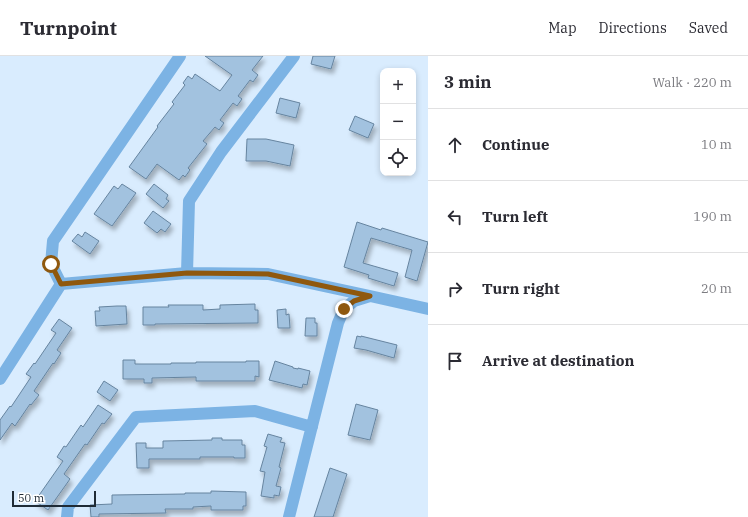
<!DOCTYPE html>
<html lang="en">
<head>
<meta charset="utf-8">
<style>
	:root { --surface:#fff; --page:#f7f7f7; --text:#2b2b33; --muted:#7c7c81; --line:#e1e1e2 }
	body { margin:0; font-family:"IBM Plex Serif",serif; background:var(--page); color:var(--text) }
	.controls { position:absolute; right:12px; top:12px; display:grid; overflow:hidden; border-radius:8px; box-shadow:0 2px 6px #0003 }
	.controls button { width:36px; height:36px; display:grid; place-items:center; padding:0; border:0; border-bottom:1px solid var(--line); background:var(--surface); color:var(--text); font:20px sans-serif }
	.scale { position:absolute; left:12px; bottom:10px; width:84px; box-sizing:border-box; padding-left:4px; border:2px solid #1f2b36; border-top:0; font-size:11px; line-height:14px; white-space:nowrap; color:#1f2b36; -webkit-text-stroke:3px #fff; paint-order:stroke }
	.stop { position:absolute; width:12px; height:12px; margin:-9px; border:3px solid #8f580e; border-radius:50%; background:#fff }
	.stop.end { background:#8f580e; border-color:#fff; box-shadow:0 1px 4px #0008 }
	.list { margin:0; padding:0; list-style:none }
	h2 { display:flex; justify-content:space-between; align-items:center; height:52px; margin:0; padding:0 16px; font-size:17px }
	h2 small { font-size:13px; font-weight:400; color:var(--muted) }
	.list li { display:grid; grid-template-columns:26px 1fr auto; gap:12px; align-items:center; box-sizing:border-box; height:72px; padding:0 16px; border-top:1px solid var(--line) }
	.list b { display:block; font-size:15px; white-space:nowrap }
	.list em { font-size:13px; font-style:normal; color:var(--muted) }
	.icon { flex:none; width:22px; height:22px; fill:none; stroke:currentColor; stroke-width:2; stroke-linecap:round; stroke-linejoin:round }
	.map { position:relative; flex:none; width:428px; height:461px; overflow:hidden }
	header { display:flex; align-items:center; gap:24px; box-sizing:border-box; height:56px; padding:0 20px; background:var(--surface); border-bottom:1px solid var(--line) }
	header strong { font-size:19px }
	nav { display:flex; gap:22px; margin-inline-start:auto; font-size:14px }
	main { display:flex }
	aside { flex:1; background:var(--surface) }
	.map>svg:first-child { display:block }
	.building { fill:#a2c2df; stroke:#66849f; filter:url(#shadow) }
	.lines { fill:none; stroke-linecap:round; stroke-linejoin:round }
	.minor { stroke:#7cb3e4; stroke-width:12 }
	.route { stroke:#8f580e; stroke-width:5 }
</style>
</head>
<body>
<header>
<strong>Turnpoint</strong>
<nav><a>Map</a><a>Directions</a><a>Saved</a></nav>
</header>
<main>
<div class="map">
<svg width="428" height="461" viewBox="0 0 428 461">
	<defs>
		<filter id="shadow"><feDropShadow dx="2.5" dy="4.5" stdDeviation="2" flood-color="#0004"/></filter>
	</defs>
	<rect width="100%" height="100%" fill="#d9ecfe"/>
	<path class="building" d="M205,0H263L252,14L258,19L253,26L250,24L238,40L242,43L237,50L233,47L220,64L224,67L219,74L215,71L203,85L207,88L188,112L190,114L185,121L183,119L179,124L157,108L146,123L129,111L158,71L157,70L174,48L172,46L185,29L183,27L188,20L192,23L195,18L220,35L232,19Z
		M313,0H335L331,13L311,8Z
		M280,42L300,47L296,62L276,57Z
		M355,60L374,68L368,82L349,74Z
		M247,83H266L294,89L290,110L266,105H246Z
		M122,128L136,137L112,170L94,158L114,130L118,133Z
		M154,128L168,139L166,143L169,145L163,152L146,138Z
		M153,155L171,168L165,176L161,173L157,177L144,167Z
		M357,166L381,174L382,172L428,186L417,225L405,221L412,194L371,182L363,207L398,217L394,230L368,222L369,219L344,211Z
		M85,176L99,185L90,198L72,185L78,178L82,181Z
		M255,248V254H258V267L155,268V269H143V251H169L168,249H203V254L220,253V249Z
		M117,250H126L127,268L96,270L95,255H100L99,251Z
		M286,253V259L289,258L290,272H278L277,254Z
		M306,262H315V267H317V280H305Z
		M59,263L72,272L57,294L61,297L54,308L53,307L34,335L39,339L31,349L30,348L15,370L12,367L0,384V364L10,350L11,351L31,321L26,318L34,307L35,308L56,277L51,274Z
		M357,280L361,281V280L397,289L394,302L366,294L354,292Z
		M123,304H135V308H171V307H196V306H246V305H259V321L255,320V325H196V321L152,322V327H144V323H123Z
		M275,305L293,311V312L298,313V312L310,315L307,329L303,328L302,332L269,324Z
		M104,325L118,334L110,345L97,336Z
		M356,348L378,354L370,384L348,379Z
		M98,349L112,358L104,368L102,367L87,389L85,388L64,418L70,423L48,454L35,445L63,405L57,401L64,390L66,391L81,369L83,371Z
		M268,378L282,382L280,386L285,387L279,411L281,412L276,430L281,431L279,440L274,439V442L261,440L265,416L260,415L267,391L264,390Z
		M212,382H222V384H242V389H245V402H234V401H200V403H149V412H137L136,387H146V392H163V385L212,384Z
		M330,412L347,418L333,461H314Z
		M211,435L246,436V450H243V454H211V450L193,451V453H165L166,457L99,458V461H91L90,449L112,448V439L185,438V437H211Z"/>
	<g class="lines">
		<path class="minor" d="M187,217L189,145L221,96L294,0
			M61,228L187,217L268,218L370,240L428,253
			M61,228L51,208L53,185L180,0
			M0,323L61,228
			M67,461L68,451L136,361L255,355L312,371
			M289,461L338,267L344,253L354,245L370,240"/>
	</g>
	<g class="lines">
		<path class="route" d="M51,208L61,228L187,217L268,218L370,240L354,245L344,253"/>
	</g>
</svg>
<div class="controls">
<button>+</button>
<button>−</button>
<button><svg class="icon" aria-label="locate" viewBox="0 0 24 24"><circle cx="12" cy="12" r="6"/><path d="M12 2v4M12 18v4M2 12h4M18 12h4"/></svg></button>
</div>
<div class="scale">50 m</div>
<div class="stop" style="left:51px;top:208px"></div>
<div class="stop end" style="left:344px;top:253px"></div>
</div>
<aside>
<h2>3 min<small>Walk · 220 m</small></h2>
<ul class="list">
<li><svg class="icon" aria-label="ahead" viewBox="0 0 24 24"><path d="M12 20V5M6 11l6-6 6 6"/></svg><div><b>Continue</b></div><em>10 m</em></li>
<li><svg class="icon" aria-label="left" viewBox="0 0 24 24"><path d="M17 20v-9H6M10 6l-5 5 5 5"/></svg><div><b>Turn left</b></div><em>190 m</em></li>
<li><svg class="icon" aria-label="right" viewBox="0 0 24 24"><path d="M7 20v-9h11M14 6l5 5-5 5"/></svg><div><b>Turn right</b></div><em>20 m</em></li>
<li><svg class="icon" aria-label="arrive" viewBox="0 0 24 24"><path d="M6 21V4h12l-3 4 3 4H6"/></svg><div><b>Arrive at destination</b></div></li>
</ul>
</aside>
</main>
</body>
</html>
